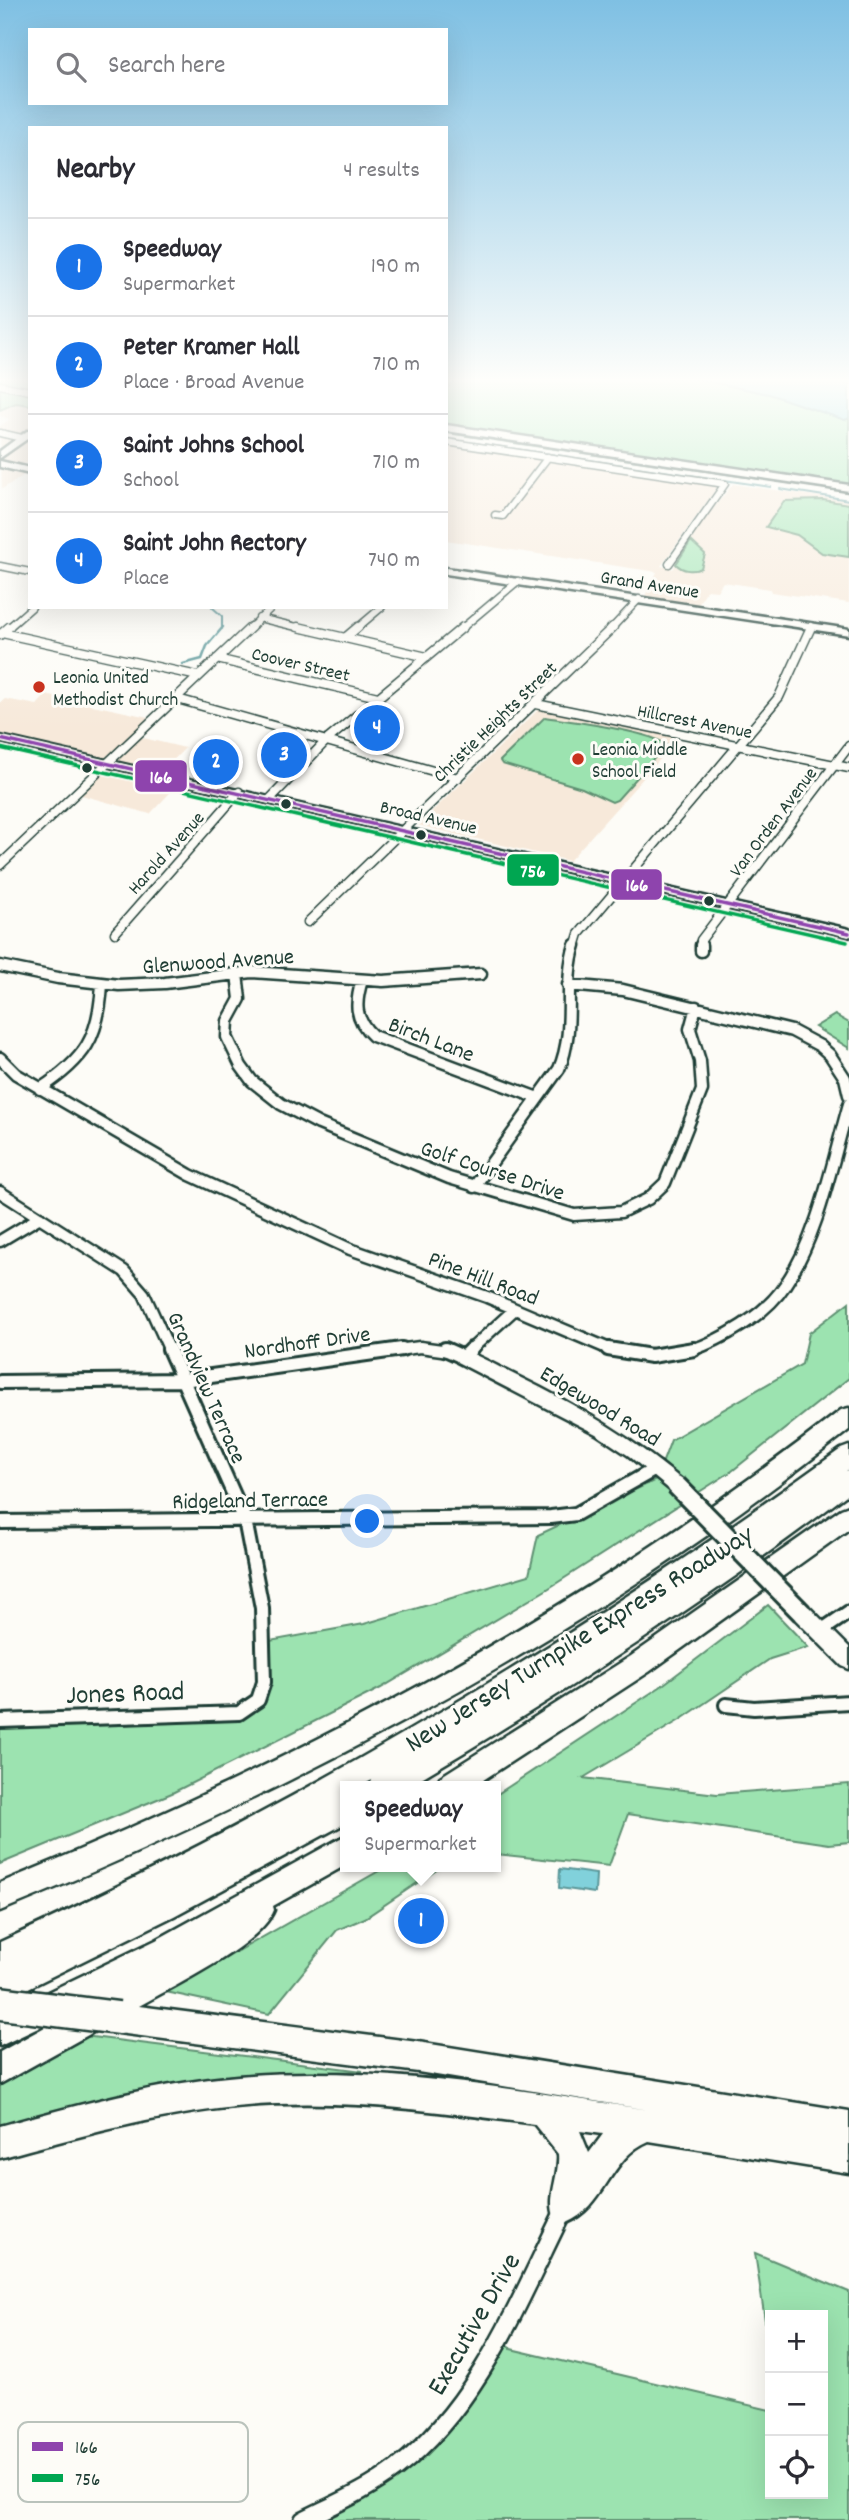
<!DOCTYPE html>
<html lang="en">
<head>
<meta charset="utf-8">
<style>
	:root { --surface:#fff; --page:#f2f2f3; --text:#2b2b33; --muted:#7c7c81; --line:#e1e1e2; --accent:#1a73e8 }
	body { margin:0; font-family:Dekko,sans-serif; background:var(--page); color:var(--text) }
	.controls { position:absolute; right:21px; bottom:21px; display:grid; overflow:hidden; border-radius:0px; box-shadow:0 7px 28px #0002 }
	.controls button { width:63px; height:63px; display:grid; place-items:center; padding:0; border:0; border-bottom:2px solid var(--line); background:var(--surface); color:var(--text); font:35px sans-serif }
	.you { position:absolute; left:368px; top:1522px; width:24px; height:24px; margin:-18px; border:5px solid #fff; border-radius:50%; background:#1a73e8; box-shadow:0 0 0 10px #1a73e833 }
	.badge { display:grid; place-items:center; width:46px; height:46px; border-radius:50%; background:var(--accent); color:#fff; font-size:23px; font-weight:700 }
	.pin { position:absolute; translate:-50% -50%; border:4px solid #fff; box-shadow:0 2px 7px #0006 }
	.popup { position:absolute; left:340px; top:1781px; width:161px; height:91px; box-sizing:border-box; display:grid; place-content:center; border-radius:0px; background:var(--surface); filter:drop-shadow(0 2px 5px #0005); font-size:23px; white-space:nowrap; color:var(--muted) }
	.popup b { font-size:26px; color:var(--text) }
	.popup::after { content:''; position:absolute; left:50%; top:100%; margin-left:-14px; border:14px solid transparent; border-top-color:var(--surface) }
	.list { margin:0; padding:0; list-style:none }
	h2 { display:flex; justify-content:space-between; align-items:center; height:91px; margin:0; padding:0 28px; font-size:30px }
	h2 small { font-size:23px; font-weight:400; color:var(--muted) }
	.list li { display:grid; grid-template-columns:46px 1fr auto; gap:21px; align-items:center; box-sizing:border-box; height:98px; padding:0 28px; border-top:2px solid var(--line) }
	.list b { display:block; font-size:26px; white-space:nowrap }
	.list p { margin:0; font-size:23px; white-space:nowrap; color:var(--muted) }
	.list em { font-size:23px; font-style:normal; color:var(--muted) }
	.icon { flex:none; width:38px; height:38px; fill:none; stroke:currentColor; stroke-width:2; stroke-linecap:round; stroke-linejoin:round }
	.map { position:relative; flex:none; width:849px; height:2520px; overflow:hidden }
	.search { position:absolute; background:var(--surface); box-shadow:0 7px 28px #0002; left:28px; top:28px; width:420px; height:77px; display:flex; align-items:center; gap:18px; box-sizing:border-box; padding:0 24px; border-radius:0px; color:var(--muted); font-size:26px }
	.panel { position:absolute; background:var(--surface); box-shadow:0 7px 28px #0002; left:28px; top:126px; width:420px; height:483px; border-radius:0px }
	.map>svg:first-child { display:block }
	.built { fill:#f7e9da }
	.green { fill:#9ce3b0; stroke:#5e9072; stroke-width:2 }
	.water { fill:#81d1db; stroke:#5a9698; stroke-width:2 }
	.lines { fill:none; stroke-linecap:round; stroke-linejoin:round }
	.stream-far1 { stroke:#5a9698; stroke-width:2 }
	.stream { stroke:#5a9698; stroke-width:2.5 }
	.street-far4-casing { stroke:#1f3d34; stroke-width:9 }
	.street-far3-casing { stroke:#1f3d34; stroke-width:11 }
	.street-far2-casing { stroke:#1f3d34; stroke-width:15 }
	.street-far1-casing { stroke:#1f3d34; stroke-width:18 }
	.street-casing { stroke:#1f3d34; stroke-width:21 }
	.secondary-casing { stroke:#1f3d34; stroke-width:5 }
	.primary-casing { stroke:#1f3d34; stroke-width:5 }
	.highway-casing { stroke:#1f3d34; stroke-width:5 }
	.street-far4 { stroke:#fdfcf7; stroke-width:6 }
	.street-far3 { stroke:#fdfcf7; stroke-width:8 }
	.street-far2 { stroke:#fdfcf7; stroke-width:10 }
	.street-far1 { stroke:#fdfcf7; stroke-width:12 }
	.street { stroke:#fdfcf7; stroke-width:16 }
	.secondary { fill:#fdfcf7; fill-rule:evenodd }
	.primary { fill:#fdfcf7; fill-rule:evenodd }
	.highway { fill:#fdfcf7; fill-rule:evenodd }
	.secondary-bridge-casing { stroke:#1f3d34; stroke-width:24; stroke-linecap:butt }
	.highway-bridge-casing { stroke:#1f3d34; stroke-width:37; stroke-linecap:butt }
	.secondary-bridge { stroke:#fdfcf7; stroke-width:18 }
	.highway-bridge { stroke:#fdfcf7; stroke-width:32 }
	.bus-1-casing { stroke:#fdfcf7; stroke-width:7 }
	.bus-2-casing { stroke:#fdfcf7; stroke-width:7 }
	.bus-1 { stroke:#8e44ad; stroke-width:3.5 }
	.bus-2 { stroke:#00a651; stroke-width:3.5 }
	.poi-dot { fill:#c8321e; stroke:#fdfcf7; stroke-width:2.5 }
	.bus-dot { fill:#1f3d34; stroke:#fdfcf7; stroke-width:2.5 }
	.labels { text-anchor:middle; stroke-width:6; stroke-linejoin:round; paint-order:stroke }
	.far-street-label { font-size:19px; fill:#1f3d34; stroke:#fdfcf7 }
	.far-poi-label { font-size:19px; fill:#1f3d34; stroke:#fdfcf7; text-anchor:start }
	.street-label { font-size:23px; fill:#1f3d34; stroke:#fdfcf7 }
	.near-street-label { font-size:28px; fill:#1f3d34; stroke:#fdfcf7 }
	.key { fill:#fdfcf7; stroke:#bac3bc; stroke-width:2 }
	.key-label { font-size:19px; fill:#1f3d34 }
	.line-badge { stroke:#fdfcf7; stroke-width:2.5 }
	.badge-label { font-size:19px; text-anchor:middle; font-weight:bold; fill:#fff }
</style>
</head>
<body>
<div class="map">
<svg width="849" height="2520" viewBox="0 0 849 2520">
	<rect width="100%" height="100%" fill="#fdfcf7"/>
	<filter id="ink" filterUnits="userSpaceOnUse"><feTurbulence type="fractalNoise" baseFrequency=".0143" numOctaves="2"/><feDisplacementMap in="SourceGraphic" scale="14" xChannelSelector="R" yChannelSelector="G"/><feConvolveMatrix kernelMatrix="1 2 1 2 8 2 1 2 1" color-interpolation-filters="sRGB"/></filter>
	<g filter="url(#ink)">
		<path class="built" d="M16,403L30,405V461L14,470L26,474L2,489L0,426L10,419L0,416V410Z
			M446,445L718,486L661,566L673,569L701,524L733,484L849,501V603L771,592L770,589L723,582L717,591L707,590L698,604L645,596L657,572L446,540Z
			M46,695L153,718L135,736L185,748L160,774L182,780L150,814L74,793L105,763L0,739V703L5,699L37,705Z
			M539,709L680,737L569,861L418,825Z"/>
		<path class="green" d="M0,378H30V405L16,403L0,410Z
			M446,378H691L769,394L845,420L849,418V492L446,433Z
			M823,500L849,504V557L822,553L797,535L766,527L784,501Z
			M691,541L705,554L701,568C694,572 682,571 676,564Z
			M545,717C569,721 652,731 666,745L617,800L612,802L582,788L502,764L500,761Z
			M835,1015L849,1023V1048L815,1027Z
			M849,1302V1378L732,1471L546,1590L381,1688L172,1793L0,1864V1724L227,1714L258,1700L264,1642L364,1624L529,1575L538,1535L656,1480L671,1440L802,1364L809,1333Z
			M768,1605L808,1647L770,1659L680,1720L583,1778L717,1794L849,1784V1842L829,1844L628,1814L609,1866L496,1854V1795L660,1687Z
			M386,1867H441L365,1918L337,1930L269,2014L166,1992Z
			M84,2036L363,2071L232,2075L0,2131V2077Z
			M755,2253L849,2292V2520H303L363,2490L430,2438L501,2333L511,2349L770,2410V2494H823V2315H770V2354Z"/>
		<path class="water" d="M691,378H849V418L845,420L769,394Z
			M560,1869L596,1874L595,1893L559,1888Z"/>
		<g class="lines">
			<path class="stream-far1" d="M446,389L459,378
				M469,442L771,487
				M780,489L849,500
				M212,607L222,616V629"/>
			<path class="stream" d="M183,664L202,659L207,646L223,627"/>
			<g class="street-far4-casing">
				<path id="street-far4" d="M0,385L30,391
					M0,433L22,438
					M446,442L725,484L669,564
					M495,515L503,516L548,457
					M0,566L30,572
					M259,618L305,629
					M7,629L32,607
					M249,629L272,607
					M356,629L382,607
					M461,629L518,581
					M611,629L639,599
					M810,629L811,626"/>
			</g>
			<g class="street-far3-casing">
				<path id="street-far3" d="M298,627L427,657
					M2,633L198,676
					M0,635L9,627
					M345,638L358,627
					M217,659L378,697
					M174,698L458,778
					M536,704L849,768
					M270,799L327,740L463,627
					M0,865L251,627
					M308,922L613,627
					M115,933L239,792
					M575,947L579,934L779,697L811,627
					M701,947V940L849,746"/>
			</g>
			<g class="street-far2-casing">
				<path id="street-far2" d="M701,945V951
					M0,966L58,978L119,985L165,983L252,972L383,981L481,974
					M237,974L240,999L228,1021L227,1037L241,1066L252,1081L281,1104L319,1124L449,1178L574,1215L621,1212L648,1199L665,1183L702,1090L700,1061L690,1029L696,1007
					M362,980C355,1003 354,1019 373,1036L538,1098
					M568,985L623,990L792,1031L820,1046L830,1055L845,1078L849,1095
					M0,1058L16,1074L190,1175L350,1249L487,1297L614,1351
					M40,1089C85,1059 99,1038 102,984
					M474,1187L559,1069C577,1026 562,986 575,945
					M0,1192L124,1271L144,1294L170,1351
					M0,1241L40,1217
					M390,1351L420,1347L449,1351
					M469,1351L515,1309
					M689,1351C722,1340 766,1315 785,1285C819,1235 832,1162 849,1104"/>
			</g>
			<g class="street-far1-casing">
				<path id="street-far1" d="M445,1349L463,1357L471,1349
					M608,1349L651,1356L694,1349
					M0,1382L183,1380L402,1349
					M0,1522L551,1517L576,1514L657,1468
					M821,1631L849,1612
					M726,1705L754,1708L849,1702
					M0,1721L239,1713L258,1700L264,1682L262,1608L245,1520L169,1349"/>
			</g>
			<g class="street-casing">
				<path id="street" d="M303,2520C335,2504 368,2490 397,2468C479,2405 519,2300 564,2210"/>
			</g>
			<g class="secondary-casing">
				<path id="secondary" d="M446,425L849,485V491L446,431Z
					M27,431H30V437L0,458V451Z
					M0,736L849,929V937L0,742Z
					M463,1350C482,1357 499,1367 517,1376C577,1405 631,1437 682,1480L685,1485L682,1490L676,1493L670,1490L629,1456L596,1434L457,1362L455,1357L457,1352Z
					M802,1604L809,1607L849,1647V1669L842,1666L795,1619L793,1613L795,1607Z"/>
			</g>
			<g class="primary-casing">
				<path id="primary" d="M0,461L30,468V474L0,467Z
					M446,568L849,629V635L446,574Z"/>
			</g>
			<g class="highway-casing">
				<path id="highway" d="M849,1408V1430C594,1633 300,1788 0,1911V1883C298,1762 587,1609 841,1410Z
					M849,1446V1469L846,1471L849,1470V1493C708,1600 560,1696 408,1786H370L372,1780L361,1786H346V1823L174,1916L0,2002V1942C296,1807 577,1640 841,1449Z
					M849,1506V1529L649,1672L474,1786H437L440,1777L631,1656L841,1509Z
					M346,1835V1865L273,1906L274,1910C260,1945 174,1986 139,2006L418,2042L849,2111V2173L649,2141C609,2157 606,2207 566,2223L555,2218C546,2198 560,2176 558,2154L534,2124C435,2111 335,2097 235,2107C155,2115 77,2137 0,2158V2126C78,2105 157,2083 238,2076C375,2064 514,2089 649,2110L418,2072L118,2033L107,2029L106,2025L0,2084V2052L70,2013L0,2046V2015L156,1940ZM580,2131L603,2134L589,2153Z"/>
			</g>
			<use href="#street-far4" class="street-far4"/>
			<use href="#street-far3" class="street-far3"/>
			<use href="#street-far2" class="street-far2"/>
			<use href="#street-far1" class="street-far1"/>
			<use href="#street" class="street"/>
			<use href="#secondary" class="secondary"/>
			<use href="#primary" class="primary"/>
			<use href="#highway" class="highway"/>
			<g class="secondary-bridge-casing">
				<path id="secondary-bridge" d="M676,1485L802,1613"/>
			</g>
			<g class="highway-bridge-casing">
				<path id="highway-bridge" d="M0,2003L118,2018"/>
			</g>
			<use href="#secondary-bridge" class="secondary-bridge"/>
			<use href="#highway-bridge" class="highway-bridge"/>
			<g class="bus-1-casing">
				<path id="bus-1" d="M0,739L849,933"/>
			</g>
			<g class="bus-2-casing">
				<path id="bus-2" d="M0,748L847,942"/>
			</g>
			<use href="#bus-1" class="bus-1"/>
			<use href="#bus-2" class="bus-2"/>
		</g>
	</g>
	<linearGradient id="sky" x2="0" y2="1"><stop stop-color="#7fc0e3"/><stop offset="0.52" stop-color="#fefefb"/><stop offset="1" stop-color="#fefefb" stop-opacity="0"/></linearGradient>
	<rect width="849" height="731" fill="url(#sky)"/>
	<g class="poi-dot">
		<circle cx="39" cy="687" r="7"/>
		<circle cx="578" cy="759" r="7"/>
	</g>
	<g class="bus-dot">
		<circle cx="87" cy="768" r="6"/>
		<circle cx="286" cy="804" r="6"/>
		<circle cx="421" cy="835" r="6"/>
		<circle cx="709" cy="901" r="6"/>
	</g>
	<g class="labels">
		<g class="far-street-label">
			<text transform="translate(650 583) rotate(9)" y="7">Grand Avenue</text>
			<text transform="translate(301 663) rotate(13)" y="7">Coover Street</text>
			<text transform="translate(695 720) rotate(11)" y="7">Hillcrest Avenue</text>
			<text transform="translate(494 721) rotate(-44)" y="7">Christie Heights Street</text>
			<text transform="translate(429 816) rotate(13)" y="7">Broad Avenue</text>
			<text transform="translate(772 821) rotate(-53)" y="7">Van Orden Avenue</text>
			<text transform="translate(165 852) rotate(-48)" y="7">Harold Avenue</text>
		</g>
		<g class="far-poi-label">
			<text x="53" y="683">Leonia United<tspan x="53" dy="22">Methodist Church</tspan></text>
			<text x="592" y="755">Leonia Middle<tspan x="592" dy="22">School Field</tspan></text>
		</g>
		<g class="street-label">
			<text transform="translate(218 960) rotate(-4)" y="8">Glenwood Avenue</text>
			<text transform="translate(432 1038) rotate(21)" y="8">Birch Lane</text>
			<text transform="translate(493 1169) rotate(18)" y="8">Golf Course Drive</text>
			<text transform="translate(484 1277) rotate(21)" y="8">Pine Hill Road</text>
			<text transform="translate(307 1341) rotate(-8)" y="8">Nordhoff Drive</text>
			<text transform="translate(208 1387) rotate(66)" y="8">Grandview Terrace</text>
			<text transform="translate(601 1405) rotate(31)" y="8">Edgewood Road</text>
			<text transform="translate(250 1499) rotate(-1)" y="8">Ridgeland Terrace</text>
		</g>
		<g class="near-street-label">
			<text transform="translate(578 1637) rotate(-32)" y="10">New Jersey Turnpike Express Roadway</text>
			<text transform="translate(125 1691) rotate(-2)" y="10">Jones Road</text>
			<text transform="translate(472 2323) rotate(-60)" y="10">Executive Drive</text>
		</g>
	</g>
	<rect x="18" y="2422" width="230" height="80" rx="10" class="key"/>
	<rect x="32" y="2442" width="31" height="9" fill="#8e44ad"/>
	<rect x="32" y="2474" width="31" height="8" fill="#00a651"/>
	<g class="key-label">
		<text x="75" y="2453">166</text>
		<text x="75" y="2485">756</text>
	</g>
	<g class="line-badge">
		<rect x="134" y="759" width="54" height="34" rx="7" fill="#8e44ad"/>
		<rect x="506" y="853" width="54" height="34" rx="7" fill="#00a651"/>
		<rect x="610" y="868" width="53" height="33" rx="7" fill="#8e44ad"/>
	</g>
	<g class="badge-label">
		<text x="161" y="783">166</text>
		<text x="533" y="877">756</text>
		<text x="637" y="891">166</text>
	</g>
</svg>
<div class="controls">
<button>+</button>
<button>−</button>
<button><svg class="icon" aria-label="locate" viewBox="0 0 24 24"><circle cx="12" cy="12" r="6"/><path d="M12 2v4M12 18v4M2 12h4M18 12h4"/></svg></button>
</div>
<div class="you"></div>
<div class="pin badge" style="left:421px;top:1921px">1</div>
<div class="popup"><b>Speedway</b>Supermarket</div>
<div class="pin badge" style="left:216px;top:762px">2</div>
<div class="pin badge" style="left:284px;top:755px">3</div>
<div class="pin badge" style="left:377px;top:728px">4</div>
<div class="search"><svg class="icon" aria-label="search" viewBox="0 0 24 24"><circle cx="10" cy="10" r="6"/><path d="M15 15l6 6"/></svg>Search here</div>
<section class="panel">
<h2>Nearby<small>4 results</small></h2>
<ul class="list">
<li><span class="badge">1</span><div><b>Speedway</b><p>Supermarket</p></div><em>190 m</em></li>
<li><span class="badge">2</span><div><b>Peter Kramer Hall</b><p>Place · Broad Avenue</p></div><em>710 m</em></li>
<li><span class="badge">3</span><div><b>Saint Johns School</b><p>School</p></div><em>710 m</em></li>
<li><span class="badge">4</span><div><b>Saint John Rectory</b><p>Place</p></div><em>740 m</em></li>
</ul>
</section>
</div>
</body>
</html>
